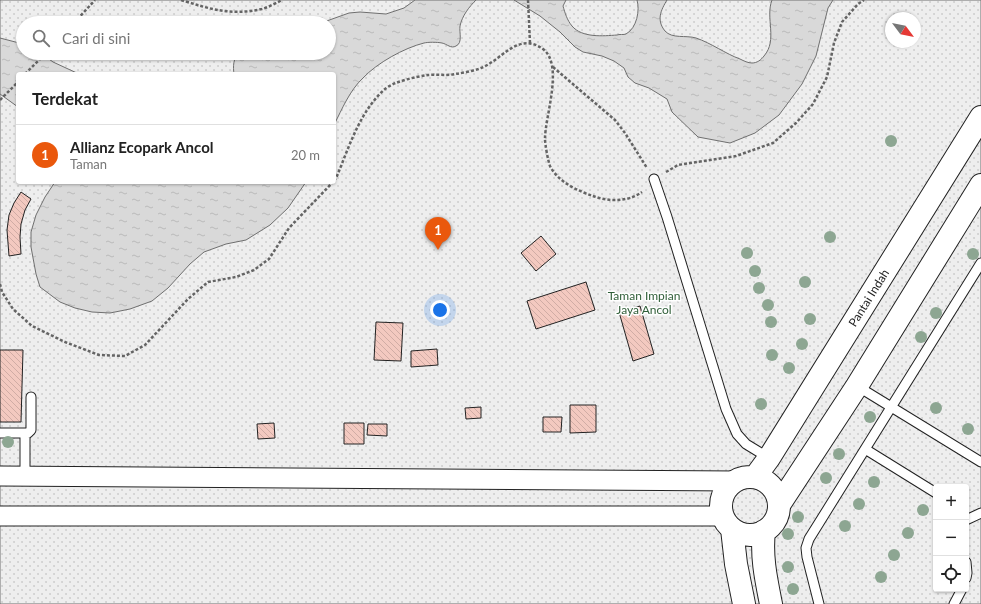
<!DOCTYPE html>
<html lang="id">
<head>
<meta charset="utf-8">
<style>
	:root { --surface:#fff; --page:#f2f2f2; --text:#222; --muted:#767676; --line:#e0e0e0; --accent:#ea580c }
	body { margin:0; font-family:Lato,sans-serif; background:var(--page); color:var(--text) }
	.controls { position:absolute; right:12px; bottom:12px; display:grid; overflow:hidden; border-radius:4px; box-shadow:0 1px 3px #0004 }
	.controls button { width:36px; height:36px; display:grid; place-items:center; padding:0; border:0; border-bottom:1px solid var(--line); background:var(--surface); color:var(--text); font:20px sans-serif }
	.compass { position:absolute; left:885px; top:12px; width:36px; height:36px; border-radius:50%; background:var(--surface); box-shadow:0 1px 3px #0004; rotate:122deg }
	.you { position:absolute; left:440px; top:310px; width:14px; height:14px; margin:-10px; border:3px solid #fff; border-radius:50%; background:#1a73e8; box-shadow:0 0 0 6px #1a73e833 }
	.badge { display:grid; place-items:center; width:26px; height:26px; border-radius:50%; background:var(--accent); color:#fff; font-size:13px; font-weight:700 }
	.pin { position:absolute; translate:-50% -33px; filter:drop-shadow(0 1px 2px #0008) }
	.pin::after { content:''; position:absolute; top:21px; width:14px; height:12px; background:inherit; clip-path:polygon(0 0,100% 0,50% 100%) }
	.list { margin:0; padding:0; list-style:none }
	h2 { display:flex; justify-content:space-between; align-items:center; height:52px; margin:0; padding:0 16px; font-size:17px }
	h2 small { font-size:13px; font-weight:400; color:var(--muted) }
	.list li { display:grid; grid-template-columns:26px 1fr auto; gap:12px; align-items:center; box-sizing:border-box; height:60px; padding:0 16px; border-top:1px solid var(--line) }
	.list b { display:block; font-size:15px; white-space:nowrap }
	.list p { margin:0; font-size:13px; white-space:nowrap; color:var(--muted) }
	.list em { font-size:13px; font-style:normal; color:var(--muted) }
	.icon { flex:none; width:22px; height:22px; fill:none; stroke:currentColor; stroke-width:2; stroke-linecap:round; stroke-linejoin:round }
	.map { position:relative; flex:none; width:981px; height:604px; overflow:hidden }
	.search { position:absolute; background:var(--surface); box-shadow:0 1px 3px #0004; left:16px; top:16px; width:320px; height:44px; display:flex; align-items:center; gap:10px; box-sizing:border-box; padding:0 14px; border-radius:22px; color:var(--muted); font-size:15px }
	.panel { position:absolute; background:var(--surface); box-shadow:0 1px 3px #0004; left:16px; top:72px; width:320px; height:112px; border-radius:4px }
	.map>svg:first-child { display:block }
	.park { fill:url(#park-dots); stroke:#6f6f6f; fill-rule:evenodd }
	.water { fill:url(#water-ripples); stroke:#6f6f6f }
	.building { fill:url(#building-back-hatch); stroke:#222 }
	.lines { fill:none; stroke-linecap:round; stroke-linejoin:round }
	.lane-casing { stroke:#222; stroke-width:11 }
	.street-casing { stroke:#222; stroke-width:21 }
	.secondary-casing { stroke:#222; stroke-width:24 }
	.path { stroke:#646464; stroke-width:2.5; stroke-dasharray:3 2; stroke-linecap:butt }
	.lane { stroke:#fff; stroke-width:9 }
	.street { stroke:#fff; stroke-width:19 }
	.secondary { stroke:#fff; stroke-width:22 }
	.tree { fill:#8da692 }
	.labels { text-anchor:middle; stroke-width:3; stroke-linejoin:round; paint-order:stroke }
	.park-label { font-size:12px; fill:#2f5e38; stroke:#fff }
	.street-label { font-size:12px; fill:#222; stroke:#fff }
</style>
</head>
<body>
<div class="map">
<svg width="981" height="604" viewBox="0 0 981 604">
	<defs>
		<pattern id="park-dots" width="8" height="8" patternUnits="userSpaceOnUse"><rect width="8" height="8" fill="#eee"/><path d="M2 2h.1M6 6h.1" fill="none" stroke="#ccc" stroke-width="1.8" stroke-linecap="round"/></pattern>
		<pattern id="water-ripples" width="26" height="14" patternUnits="userSpaceOnUse"><rect width="26" height="14" fill="#d9d9d9"/><path d="M2 4q2-2 4 0t4 0M15 11q2-2 4 0t4 0" fill="none" stroke="#bababa"/></pattern>
		<pattern id="building-back-hatch" width="6" height="6" patternUnits="userSpaceOnUse"><rect width="6" height="6" fill="#f3c9c0"/><path d="M-1 5l2 2M0 0l6 6M5-1l2 2" fill="none" stroke="#d0aca5"/></pattern>
	</defs>
	<rect width="100%" height="100%" fill="#fff"/>
	<path class="park" d="M0,0H981V604H0ZM891,18H915V42H891ZM23,23H329V53H23ZM18,74H334V182H18ZM936,487H966V589H936Z"/>
	<path class="water" d="M415,0H476C469,7 462,16 460,26C459,32 463,43 456,46C451,49 447,44 442,43C437,42 428,42 424,43C404,48 377,63 363,78C350,90 342,109 334,125V74H234C233,67 233,58 239,53H329V23H321L349,13L360,12L386,14L404,8Z
		M514,0H566L563,6C565,13 567,20 572,26C582,38 603,36 617,35C619,34 624,35 626,34C637,28 640,10 637,0H667C661,10 656,20 665,31C672,39 686,35 696,38C711,43 726,54 740,59C744,61 748,63 752,63C757,63 761,60 764,56C778,40 765,18 772,0H833L828,8L816,56L802,84L779,115L755,133L730,143L698,137L672,112L667,99L649,88L635,83L628,77L624,68L614,61L602,56L583,52L575,47L560,32L540,16Z
		M0,38L23,44V53H41L53,62L79,74H18V107L0,94Z
		M55,182H306L288,208L270,225L246,240L226,244L204,252L190,264L168,288L152,301L130,309L110,313L92,312L75,308L60,302L40,287L36,274L31,247V232L36,215L45,197Z"/>
	<path class="building" d="M21,192L31,199L25,210L21,224L20,237L21,254L9,256L7,230L9,215L14,203Z
		M541,236L556,254L536,271L521,253Z
		M586,282L595,310L536,329L527,301Z
		M640,306L654,354L633,361L619,312Z
		M376,322L403,323L401,361L374,360Z
		M437,349L438,365L411,367V351Z
		M0,350H23L21,422H0Z
		M570,405H596V432L570,433Z
		M481,407V418L466,419L465,408Z
		M543,417H562L561,432H543Z
		M274,423L275,438L258,439L257,424Z
		M344,423H364V444H344Z
		M368,424H387V436L367,435Z"/>
	<g class="lines">
		<g class="lane-casing">
			<path id="lane" d="M654,179L667,217L726,409L737,434L746,444L769,458
				M857,386L981,462
				M0,433H28L31,430V397
				M865,449L936,493
				M25,476V434
				M966,520L981,513
				M966,562L967,573L966,578
				M819,604L807,557L806,548L809,539L981,263
				M954,604L962,589"/>
		</g>
		<g class="street-casing">
			<path id="street" d="M0,476L736,481
				M0,516H723"/>
		</g>
		<g class="secondary-casing">
			<path id="secondary" d="M755,477L769,458L981,117
				M721 506a29 29 0 1 1 58 0a29 29 0 1 1-58 0Z
				M779,505L857,386L981,185
				M732,529L736,564L744,604
				M764,531C761,556 766,579 771,604"/>
		</g>
		<path class="path" d="M181,0C210,9 231,16 262,9C269,7 276,3 282,0
			M528,0L530,43
			M74,23L95,0
			M553,67L615,120L625,133L647,168
			M25,74L46,53
			M0,100L18,82
			M666,172L678,165L736,156L773,143L796,123L813,104L827,77L834,43L842,22L858,4L864,0
			M334,181L337,176C349,147 360,111 385,89C395,81 415,77 428,75C437,74 446,76 455,74C463,73 473,71 481,68C502,60 518,31 543,49C564,65 545,116 545,139C545,144 548,161 550,166C558,182 578,191 593,196C609,202 628,202 642,192
			M0,284L2,292L13,309L32,326L65,342L99,355L125,356L145,345L188,299L208,282L236,277L254,270L269,259L289,228L333,182"/>
		<use href="#lane" class="lane"/>
		<use href="#street" class="street"/>
		<use href="#secondary" class="secondary"/>
	</g>
	<g class="tree">
		<circle cx="891" cy="141" r="6"/>
		<circle cx="830" cy="237" r="6"/>
		<circle cx="747" cy="253" r="6"/>
		<circle cx="973" cy="254" r="6"/>
		<circle cx="755" cy="271" r="6"/>
		<circle cx="805" cy="282" r="6"/>
		<circle cx="759" cy="288" r="6"/>
		<circle cx="768" cy="305" r="6"/>
		<circle cx="936" cy="313" r="6"/>
		<circle cx="810" cy="319" r="6"/>
		<circle cx="771" cy="322" r="6"/>
		<circle cx="921" cy="337" r="6"/>
		<circle cx="802" cy="344" r="6"/>
		<circle cx="772" cy="355" r="6"/>
		<circle cx="789" cy="368" r="6"/>
		<circle cx="761" cy="404" r="6"/>
		<circle cx="936" cy="408" r="6"/>
		<circle cx="870" cy="417" r="6"/>
		<circle cx="968" cy="429" r="6"/>
		<circle cx="8" cy="442" r="6"/>
		<circle cx="839" cy="454" r="6"/>
		<circle cx="826" cy="478" r="6"/>
		<circle cx="874" cy="482" r="6"/>
		<circle cx="859" cy="504" r="6"/>
		<circle cx="923" cy="510" r="6"/>
		<circle cx="798" cy="517" r="6"/>
		<circle cx="845" cy="526" r="6"/>
		<circle cx="908" cy="533" r="6"/>
		<circle cx="788" cy="534" r="6"/>
		<circle cx="894" cy="555" r="6"/>
		<circle cx="788" cy="567" r="6"/>
		<circle cx="881" cy="577" r="6"/>
		<circle cx="793" cy="589" r="6"/>
	</g>
	<g class="labels">
		<g class="park-label">
			<text x="644" y="300">Taman Impian<tspan x="644" dy="14">Jaya Ancol</tspan></text>
		</g>
		<g class="street-label">
			<text transform="translate(869 298) rotate(-58)" y="4">Pantai Indah</text>
		</g>
	</g>
</svg>
<div class="controls">
<button>+</button>
<button>−</button>
<button><svg class="icon" aria-label="locate" viewBox="0 0 24 24"><circle cx="12" cy="12" r="6"/><path d="M12 2v4M12 18v4M2 12h4M18 12h4"/></svg></button>
</div>
<svg class="compass" viewBox="-18 -18 36 36"><path d="M0-13l5 13h-10z" fill="#e53935"/><path d="M0 13l5-13h-10z" fill="#767676"/></svg>
<div class="you"></div>
<div class="pin badge" style="left:438px;top:250px">1</div>
<div class="search"><svg class="icon" aria-label="search" viewBox="0 0 24 24"><circle cx="10" cy="10" r="6"/><path d="M15 15l6 6"/></svg>Cari di sini</div>
<section class="panel">
<h2>Terdekat<small></small></h2>
<ul class="list">
<li><span class="badge">1</span><div><b>Allianz Ecopark Ancol</b><p>Taman</p></div><em>20 m</em></li>
</ul>
</section>
</div>
</body>
</html>
